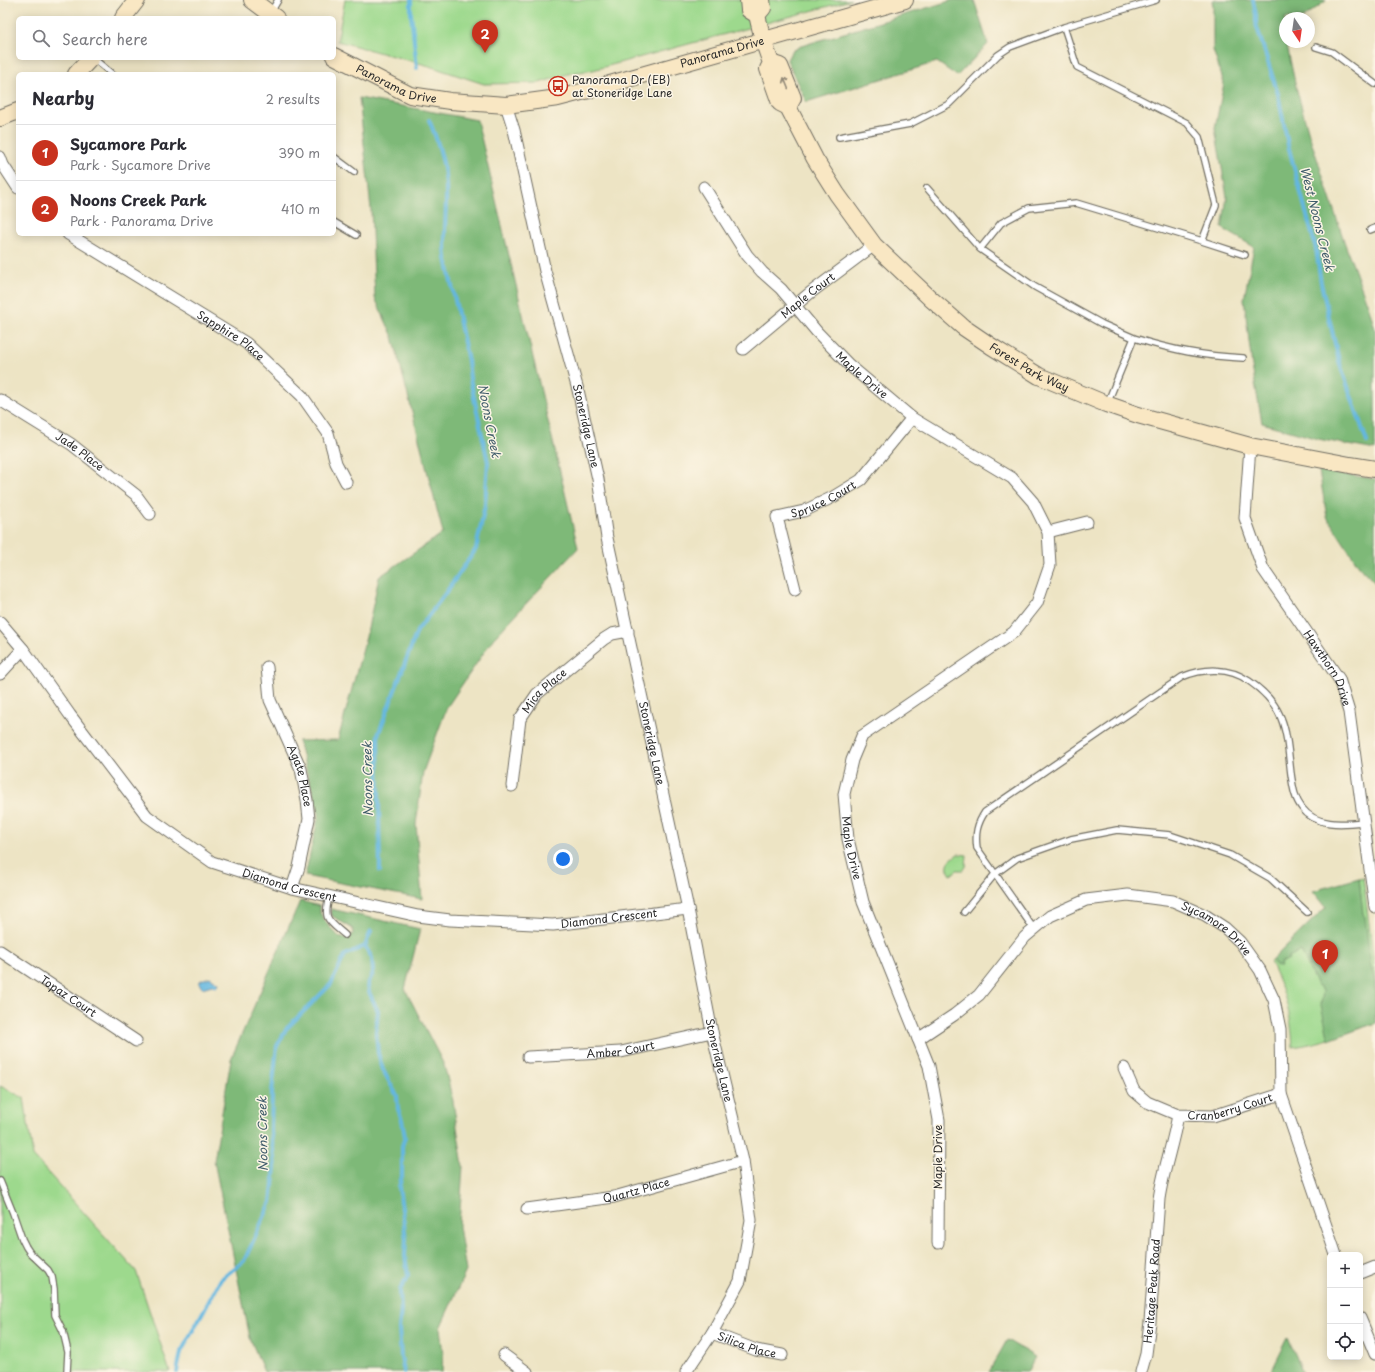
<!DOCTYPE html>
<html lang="en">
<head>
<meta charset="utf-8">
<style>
	:root { --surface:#fff; --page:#f7f7f7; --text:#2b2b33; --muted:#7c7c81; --line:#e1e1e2; --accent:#c8321e }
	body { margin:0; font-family:"Playpen Sans",sans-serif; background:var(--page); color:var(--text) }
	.controls { position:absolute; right:12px; bottom:12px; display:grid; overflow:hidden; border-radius:6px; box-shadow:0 2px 10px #0003 }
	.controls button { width:36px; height:36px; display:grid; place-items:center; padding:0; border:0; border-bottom:1px solid var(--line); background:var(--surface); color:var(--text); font:20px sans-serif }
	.compass { position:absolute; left:1279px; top:12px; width:36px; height:36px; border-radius:50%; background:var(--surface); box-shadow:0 2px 10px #0003; rotate:167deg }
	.you { position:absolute; left:563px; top:859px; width:14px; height:14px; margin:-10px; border:3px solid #fff; border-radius:50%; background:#1a73e8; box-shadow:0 0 0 6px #1a73e833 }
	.badge { display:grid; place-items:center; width:26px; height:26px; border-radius:50%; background:var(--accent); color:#fff; font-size:13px; font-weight:700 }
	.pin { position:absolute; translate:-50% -33px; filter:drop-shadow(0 1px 2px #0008) }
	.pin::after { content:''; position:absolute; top:21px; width:14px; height:12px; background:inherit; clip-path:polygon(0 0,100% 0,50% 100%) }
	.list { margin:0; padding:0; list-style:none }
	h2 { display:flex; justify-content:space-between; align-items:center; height:52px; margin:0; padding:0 16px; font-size:17px }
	h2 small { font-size:13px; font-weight:400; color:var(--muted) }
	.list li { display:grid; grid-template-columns:26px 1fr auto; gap:12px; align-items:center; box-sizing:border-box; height:56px; padding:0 16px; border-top:1px solid var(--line) }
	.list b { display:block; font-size:15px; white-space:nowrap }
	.list p { margin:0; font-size:13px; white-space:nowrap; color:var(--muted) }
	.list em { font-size:13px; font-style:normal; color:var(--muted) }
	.icon { flex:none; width:22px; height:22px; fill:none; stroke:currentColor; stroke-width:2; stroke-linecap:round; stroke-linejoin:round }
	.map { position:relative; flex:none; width:1375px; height:1372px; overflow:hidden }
	.search { position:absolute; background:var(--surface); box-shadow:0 2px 10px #0003; left:16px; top:16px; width:320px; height:44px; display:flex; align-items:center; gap:10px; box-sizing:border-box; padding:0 14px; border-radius:6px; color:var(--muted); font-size:15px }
	.panel { position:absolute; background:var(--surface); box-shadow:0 2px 10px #0003; left:16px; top:72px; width:320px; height:164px; border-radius:6px }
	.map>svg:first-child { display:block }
	.green { fill:#9dd98d; stroke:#64825c }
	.forest { fill:#7eb978; stroke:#547252 }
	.water { fill:#64b7e0; stroke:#487186 }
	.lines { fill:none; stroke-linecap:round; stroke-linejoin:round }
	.stream { stroke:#64b7e0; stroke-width:4 }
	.lane-casing { stroke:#6f6c61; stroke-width:8 }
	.street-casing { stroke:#6f6c61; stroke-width:13 }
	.secondary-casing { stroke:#6f6c61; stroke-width:18 }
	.lane { stroke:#fff; stroke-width:5.5 }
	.street { stroke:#fff; stroke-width:11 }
	.secondary { stroke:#f9e7c3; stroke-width:16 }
	.oneway { stroke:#928977 }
	.labels { text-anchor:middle; stroke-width:3; stroke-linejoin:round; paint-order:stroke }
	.street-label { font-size:11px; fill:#2b2b2b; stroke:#fcf5e5 }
	.poi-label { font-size:11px; fill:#2b2b2b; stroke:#fcf5e5; text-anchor:start }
	.water-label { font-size:12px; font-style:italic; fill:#3f5c6a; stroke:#fcf5e5 }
</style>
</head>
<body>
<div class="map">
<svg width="1375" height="1372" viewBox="0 0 1375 1372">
	<rect width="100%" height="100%" fill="#fcf5e5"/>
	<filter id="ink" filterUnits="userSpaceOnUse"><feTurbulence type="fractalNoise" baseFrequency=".025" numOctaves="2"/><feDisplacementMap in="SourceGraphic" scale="8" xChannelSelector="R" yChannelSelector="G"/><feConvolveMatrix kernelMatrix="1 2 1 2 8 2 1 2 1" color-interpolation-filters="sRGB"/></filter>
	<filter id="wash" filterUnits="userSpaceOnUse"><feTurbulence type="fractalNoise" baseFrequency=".012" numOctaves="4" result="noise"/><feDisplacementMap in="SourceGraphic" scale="16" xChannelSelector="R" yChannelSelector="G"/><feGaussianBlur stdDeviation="0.9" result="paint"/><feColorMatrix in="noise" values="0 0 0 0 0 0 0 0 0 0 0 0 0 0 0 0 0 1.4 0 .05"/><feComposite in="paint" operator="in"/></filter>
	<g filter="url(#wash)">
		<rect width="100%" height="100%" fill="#ede4c4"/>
		<path class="green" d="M345,0H851L593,70L571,73L539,83L484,84L426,65L337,41Z
			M958,854L967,855L966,867L963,870H957L951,875C944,865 949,860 958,854Z
			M1363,877L1375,971V1023C1348,1033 1322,1043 1293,1047C1291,1012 1285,993 1270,962L1326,907L1361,897L1359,878Z
			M0,1086L24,1098L33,1156L136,1271L170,1372H0Z"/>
		<path class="forest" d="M953,0H974L988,44L957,76L937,62L806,102L787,60L791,52L801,46Z
			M1212,0H1327L1303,18H1285V31L1284,32L1296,87L1309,134L1345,244L1369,308L1375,329V450L1318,439L1262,423L1252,366L1244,299L1254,247L1222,228L1227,197L1215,128L1224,83L1213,50V6Z
			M359,98L477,120L578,548L493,639L447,707L423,772L416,824L422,899L305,876L319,814L298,741L338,740L366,637L379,577L443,533L393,337L375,298L371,209Z
			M1319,471L1375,479V583L1359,566L1327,517Z
			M1359,878L1363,914L1365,917L1371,967L1375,982V1023L1329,1040L1321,1005L1323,991L1321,988L1317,986L1301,951L1288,957L1289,959L1280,963L1281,966C1276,967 1274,964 1272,960L1326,907L1313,891Z
			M300,901L320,906V913L328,925L340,938H346L353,934V929L332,916L331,909L420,929L405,989L444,1065L453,1101L463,1166L459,1226L466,1271L440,1328L443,1354L442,1372H264L250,1338L214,1161L231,1059Z
			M1288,1338L1303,1372H1271Z
			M1007,1340L1035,1357L1027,1372H989Z"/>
		<path class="water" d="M210,977L219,983L218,986L216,987L212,985L202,988L199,983L201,980Z"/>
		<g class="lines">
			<path class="stream" d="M411,0V14L417,68
				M1253,0L1256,15V24L1278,94L1288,145L1316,249L1321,283L1339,361L1367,442
				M380,871L378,735L417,631L447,591L476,549L485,505L488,462L470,379L468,361L446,258C443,234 447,210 446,186C445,163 438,141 429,120
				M365,946L372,958L373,973L368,984L369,992L378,1011L376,1032L378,1053L383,1070L397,1096L398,1109L402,1120L405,1137L402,1146V1176L399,1187L406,1239L405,1256L408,1275L400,1290L401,1310L399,1329L401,1356L404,1372
				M177,1372L181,1352L221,1279L244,1261L271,1202L275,1167L271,1131L272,1092L277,1046L287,1028L331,984L345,955L365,946L371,931"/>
		</g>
	</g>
	<g filter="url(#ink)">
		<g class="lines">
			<g class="lane-casing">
				<path id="lane" d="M271,12L278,0
					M1064,27L1077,67L1187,123L1199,137L1216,205L1202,241
					M1316,47L1332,52L1375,84
					M93,58L112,74
					M839,137L910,124L949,104L998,55L1010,47L1064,27L1156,0
					M334,157L354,172
					M927,188L980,249L1035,287L1102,324L1134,338L1107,404
					M334,222L356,235
					M1370,230L1375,228
					M980,249L1001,223L1029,208L1076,203L1202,241L1245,255
					M1134,338C1172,350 1203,356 1243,358
					M329,897C323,920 328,920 345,935
					M964,912L995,874L1017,858L1071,839L1117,830L1170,835L1230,855L1270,878L1307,912
					M1034,929L977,848C975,834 977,824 985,812L1182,677C1204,668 1229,667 1249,681C1287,707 1286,732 1291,774C1293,786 1294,798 1302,808C1316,827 1343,824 1364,822
					M0,1181L13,1213L22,1239L26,1247L30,1253L48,1270L52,1277L54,1289L55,1315L63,1331L68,1352L67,1372"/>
			</g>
			<g class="street-casing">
				<g id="street">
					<path id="s1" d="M506,105L514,130L545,271L578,390L598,479L607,538L688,909L712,1032L743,1161L751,1220L740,1281L712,1333L686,1372"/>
					<path d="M0,157L3,165L18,188"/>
					<path id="s2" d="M704,187L747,255L762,272L781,289L817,332L849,365L912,418L1012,478L1033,502L1048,532L1050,565L1037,603L1014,632L862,736L852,760L844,794L848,839L863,902L929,1066L939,1120L938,1243"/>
					<path id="s3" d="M68,234L246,343L302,396L328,433L336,463L346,482"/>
					<path id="s4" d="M743,349L810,293L874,245"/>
					<path id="s5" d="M0,400L71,444L136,495L150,514"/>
					<path id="s6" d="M1250,446L1245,518L1263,569L1339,679L1349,712L1375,907"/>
					<path d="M1048,532L1087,522"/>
					<path id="s7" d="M795,589L777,517L804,511L833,497L861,480L912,418"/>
					<path id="s8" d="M0,622L23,649L70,715L147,816L212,862L292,888L418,916L450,920L553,925L688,909"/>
					<path id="s9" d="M267,667L270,700L301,769L307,800L309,819L299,867L292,888"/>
					<path d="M0,674L23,649"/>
					<path id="s10" d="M512,786L520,719L537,694L604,639L612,634L628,631"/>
					<path id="s11" d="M0,951L136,1041"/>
					<path id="s12" d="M918,1039L954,1015L979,995L1025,937L1050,916L1086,900L1128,895L1173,901L1205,915L1225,928L1240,942L1260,970L1274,1000L1280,1029L1281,1094L1336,1255"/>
					<path id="s13" d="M528,1057L621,1052L712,1032"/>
					<path id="s14" d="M1124,1068L1134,1091L1147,1102L1178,1115L1213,1116L1281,1094"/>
					<path id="s15" d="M527,1209L614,1197L743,1161"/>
					<path d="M1360,1273L1375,1267"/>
					<path d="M1360,1318L1375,1354"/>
					<path id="s16" d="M712,1333L756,1350L782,1355"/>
					<path d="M504,1355L527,1372"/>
					<path id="s17" d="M1141,1372L1146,1354L1150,1322L1159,1199C1163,1171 1173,1144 1178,1115"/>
				</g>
			</g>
			<g class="secondary-casing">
				<g id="secondary">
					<path d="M252,0L276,18"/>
					<path id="s18" d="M748,0L749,10L757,15L763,40L771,63L768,69L780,103L788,107L815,159L837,194L874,245L931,299L963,327L991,346L1039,376L1106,404L1138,415L1250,446L1350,465L1375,469"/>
					<path d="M757,15L763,8L762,0"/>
					<path d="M123,18L137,0"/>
					<path id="s19" d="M334,56L410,95L450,101L506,105L558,98L589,90L905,0"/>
					<path d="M771,63L780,66L793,98L788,107"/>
					<path d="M76,74L91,58"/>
					<path d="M0,118L18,111"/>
				</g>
			</g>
			<use href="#lane" class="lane"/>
			<use href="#street" class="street"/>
			<use href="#secondary" class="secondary"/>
		</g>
		<defs><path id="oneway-shaft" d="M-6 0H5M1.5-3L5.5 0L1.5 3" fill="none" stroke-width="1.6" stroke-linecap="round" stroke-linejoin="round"/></defs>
		<use class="oneway" href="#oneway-shaft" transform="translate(786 83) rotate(-112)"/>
	</g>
	<defs>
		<g id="bus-ring" transform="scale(1)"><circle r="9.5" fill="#fcf5e5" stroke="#c8321e" stroke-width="1.5"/><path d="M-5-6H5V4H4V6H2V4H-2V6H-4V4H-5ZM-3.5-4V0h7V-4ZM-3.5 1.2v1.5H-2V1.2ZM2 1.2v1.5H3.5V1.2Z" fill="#c8321e"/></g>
	</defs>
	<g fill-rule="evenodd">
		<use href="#bus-ring" x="558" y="86"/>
	</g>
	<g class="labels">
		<g class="street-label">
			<text dy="4" stroke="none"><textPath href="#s19" startOffset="405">Panorama Drive</textPath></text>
			<text dy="4" stroke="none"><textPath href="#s19" startOffset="69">Panorama Drive</textPath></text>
			<text dy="4" stroke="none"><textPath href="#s4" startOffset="84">Maple Court</textPath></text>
			<text dy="4" stroke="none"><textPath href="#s3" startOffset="192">Sapphire Place</textPath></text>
			<text dy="4" stroke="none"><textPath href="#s18" startOffset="483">Forest Park Way</textPath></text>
			<text dy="4" stroke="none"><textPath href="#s2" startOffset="247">Maple Drive</textPath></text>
			<text dy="4" stroke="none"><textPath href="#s1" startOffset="331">Stoneridge Lane</textPath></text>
			<text dy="4" stroke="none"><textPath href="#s5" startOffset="95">Jade Place</textPath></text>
			<text dy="4" stroke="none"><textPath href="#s7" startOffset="124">Spruce Court</textPath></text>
			<text dy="4" stroke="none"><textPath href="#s6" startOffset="245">Hawthorn Drive</textPath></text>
			<text dy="4" stroke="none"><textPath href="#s10" startOffset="105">Mica Place</textPath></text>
			<text dy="4" stroke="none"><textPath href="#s1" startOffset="655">Stoneridge Lane</textPath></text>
			<text dy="4" stroke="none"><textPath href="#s9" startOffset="115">Agate Place</textPath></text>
			<text dy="4" stroke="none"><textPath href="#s2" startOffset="905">Maple Drive</textPath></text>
			<text dy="4" stroke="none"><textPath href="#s8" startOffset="404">Diamond Crescent</textPath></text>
			<text dy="4" stroke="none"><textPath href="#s8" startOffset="728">Diamond Crescent</textPath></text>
			<text dy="4" stroke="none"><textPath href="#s12" startOffset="361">Sycamore Drive</textPath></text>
			<text dy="4" stroke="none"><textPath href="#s11" startOffset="82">Topaz Court</textPath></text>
			<text dy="4" stroke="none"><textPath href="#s13" startOffset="93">Amber Court</textPath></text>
			<text dy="4" stroke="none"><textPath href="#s1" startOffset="979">Stoneridge Lane</textPath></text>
			<text dy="4" stroke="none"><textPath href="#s14" startOffset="129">Cranberry Court</textPath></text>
			<text transform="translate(938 1157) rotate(-90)" y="4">Maple Drive</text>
			<text dy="4" stroke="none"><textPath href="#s15" startOffset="111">Quartz Place</textPath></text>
			<text dy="4" stroke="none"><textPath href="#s17" startOffset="82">Heritage Peak Road</textPath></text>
			<text dy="4" stroke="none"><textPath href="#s16" startOffset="37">Silica Place</textPath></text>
		</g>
		<g class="poi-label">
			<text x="572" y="84">Panorama Dr (EB)<tspan x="572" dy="13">at Stoneridge Lane</tspan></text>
		</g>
		<g class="water-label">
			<text transform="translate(1317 219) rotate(76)" y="4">West Noons Creek</text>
			<text transform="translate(489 421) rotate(79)" y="4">Noons Creek</text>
			<text transform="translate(368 779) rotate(-91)" y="4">Noons Creek</text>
			<text transform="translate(263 1134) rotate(-91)" y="4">Noons Creek</text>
		</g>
	</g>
</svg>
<div class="controls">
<button>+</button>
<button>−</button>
<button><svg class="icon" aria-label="locate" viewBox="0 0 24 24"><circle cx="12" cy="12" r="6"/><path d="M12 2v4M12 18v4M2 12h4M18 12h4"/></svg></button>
</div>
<svg class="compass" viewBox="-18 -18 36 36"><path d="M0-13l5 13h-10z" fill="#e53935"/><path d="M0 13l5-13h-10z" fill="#7c7c81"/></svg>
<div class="you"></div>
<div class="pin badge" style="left:1325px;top:973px">1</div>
<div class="pin badge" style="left:485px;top:53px">2</div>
<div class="search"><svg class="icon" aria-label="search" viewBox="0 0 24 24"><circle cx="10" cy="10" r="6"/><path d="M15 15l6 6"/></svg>Search here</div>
<section class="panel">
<h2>Nearby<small>2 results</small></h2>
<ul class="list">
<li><span class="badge">1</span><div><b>Sycamore Park</b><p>Park · Sycamore Drive</p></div><em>390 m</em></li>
<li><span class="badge">2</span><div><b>Noons Creek Park</b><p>Park · Panorama Drive</p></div><em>410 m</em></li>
</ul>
</section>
</div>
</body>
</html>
